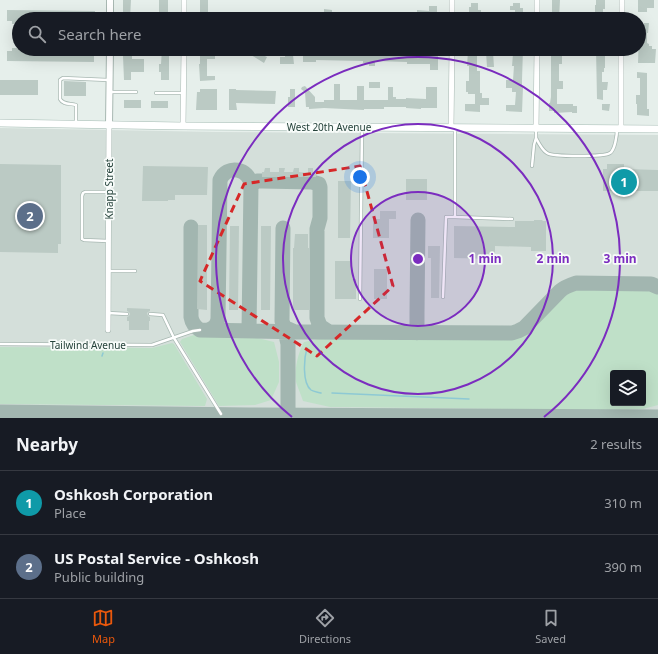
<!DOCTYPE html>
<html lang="en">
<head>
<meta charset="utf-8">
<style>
	:root { --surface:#171b24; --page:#242831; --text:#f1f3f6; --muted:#9ea1a6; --line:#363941; --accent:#ea580c }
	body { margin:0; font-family:"Noto Sans",sans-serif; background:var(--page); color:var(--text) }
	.controls { position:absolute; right:12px; bottom:12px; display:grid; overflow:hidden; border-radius:4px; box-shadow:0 4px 16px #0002 }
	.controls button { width:36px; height:36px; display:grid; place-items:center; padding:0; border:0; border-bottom:1px solid var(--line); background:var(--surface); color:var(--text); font:20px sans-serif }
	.you { position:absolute; left:360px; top:177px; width:14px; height:14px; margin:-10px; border:3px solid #fff; border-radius:50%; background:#1a73e8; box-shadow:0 0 0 6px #1a73e833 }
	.badge { display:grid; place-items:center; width:26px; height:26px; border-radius:50%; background:var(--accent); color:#fff; font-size:13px; font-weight:700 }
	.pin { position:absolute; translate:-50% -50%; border:2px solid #fff; box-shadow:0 1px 4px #0006 }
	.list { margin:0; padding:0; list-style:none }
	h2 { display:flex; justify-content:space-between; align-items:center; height:52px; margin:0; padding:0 16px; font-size:17px }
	h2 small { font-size:13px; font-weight:400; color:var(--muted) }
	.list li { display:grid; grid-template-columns:26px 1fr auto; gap:12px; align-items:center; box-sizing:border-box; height:64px; padding:0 16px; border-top:1px solid var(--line) }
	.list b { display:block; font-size:15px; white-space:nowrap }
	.list p { margin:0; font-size:13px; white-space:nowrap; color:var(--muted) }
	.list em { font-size:13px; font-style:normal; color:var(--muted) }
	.icon { flex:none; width:22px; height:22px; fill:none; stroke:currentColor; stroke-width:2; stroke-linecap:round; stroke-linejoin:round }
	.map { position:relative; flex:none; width:658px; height:418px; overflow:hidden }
	.search { position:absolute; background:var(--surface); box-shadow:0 4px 16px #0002; left:12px; right:12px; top:12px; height:44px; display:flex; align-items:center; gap:10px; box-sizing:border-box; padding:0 14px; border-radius:22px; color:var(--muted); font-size:15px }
	.sheet { height:180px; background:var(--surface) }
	nav { display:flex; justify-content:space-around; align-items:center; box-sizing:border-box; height:56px; border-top:1px solid var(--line); background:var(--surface); font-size:11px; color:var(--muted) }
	nav a { display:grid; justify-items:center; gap:2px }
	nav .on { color:var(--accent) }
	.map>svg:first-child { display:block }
	.built { fill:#d4dfda; fill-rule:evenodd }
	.green { fill:#bfe0c8; fill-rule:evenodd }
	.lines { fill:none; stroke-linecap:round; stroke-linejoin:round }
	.stream { stroke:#8ec9d4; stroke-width:1.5 }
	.taxiway { stroke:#a2b6b0; stroke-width:15 }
	.building { fill:#bbcac4 }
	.service-casing { stroke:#a8b8b2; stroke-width:4 }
	.minor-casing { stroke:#a8b8b2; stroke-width:6 }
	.tertiary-casing { stroke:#a8b8b2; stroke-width:8 }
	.secondary-casing { stroke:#a4bbb3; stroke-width:8 }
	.service { stroke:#fff; stroke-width:2.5 }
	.minor { stroke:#fff; stroke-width:5 }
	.tertiary { stroke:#fff; stroke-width:6 }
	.secondary { stroke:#fff; stroke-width:7 }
	.marked { fill:none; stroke:#d62828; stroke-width:3; stroke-dasharray:8 5; stroke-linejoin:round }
	.ring { fill:none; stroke:#7b2cbf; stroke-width:2 }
	.labels { text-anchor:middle; stroke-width:3.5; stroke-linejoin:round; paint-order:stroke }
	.street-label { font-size:10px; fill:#24423a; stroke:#f7fbf9 }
	.centre { fill:#7b2cbf; stroke:#f7fbf9; stroke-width:2 }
	.ring-label { font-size:12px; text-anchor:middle; font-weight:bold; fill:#7b2cbf; stroke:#f7fbf9; stroke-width:3.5; stroke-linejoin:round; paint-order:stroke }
</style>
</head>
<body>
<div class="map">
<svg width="658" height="418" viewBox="0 0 658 418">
	<rect width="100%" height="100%" fill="#e6efeb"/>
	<path class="built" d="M0,128L216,132L658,135V418H0ZM613,373H643V403H613Z"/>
	<path class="green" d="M575,290H647L658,294V405L643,409L600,410L330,407L303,401C301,395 298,388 296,382C294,370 298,353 304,342L324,338L348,336L513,337L519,336L524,333L561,296L567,292ZM613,373H643V403H613Z
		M194,335H200L254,337L274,342L279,362V382L271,400L255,405L219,406L180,342L182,339Z
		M172,343L174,344L207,399L205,406L0,404V347L152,348Z"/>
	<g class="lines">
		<path class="stream" d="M307,348C304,358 302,383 311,390C314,392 318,392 321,393
			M102,356L103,353
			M332,393L469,399"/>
		<path class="taxiway" d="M251,185L257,181H262L312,182L319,184L320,187V218L317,229V318L320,326L329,332
			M191,227V317C192,323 195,327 200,330L303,332L512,333L518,331L524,328L560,291C564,287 570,285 576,283L651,284L658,287
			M283,228L282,321L284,327L293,331
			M208,330C214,328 217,325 218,319L220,180C227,164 249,168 251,185L249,331
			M285,331L288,344V414
			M417,333V313L418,220
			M0,412L249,415L658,417"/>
	</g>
	<path class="building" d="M123,0H131L130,19H123Z
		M159,0H168V15H159Z
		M200,0H208V17H200Z
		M552,0H560L559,19H552Z
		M596,0H605V9H603V19H595V5H596Z
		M638,0H654V8H647V12H638Z
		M471,3H478V10H481V19H471V15H469V7H471Z
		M513,3H520V8H523V19H515V10H510V6H513Z
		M429,6H437V12H438V19H425V17H417V10L429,11Z
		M324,9L332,10V14H337V19H324Z
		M7,10L95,11V19H19V21H17V24H12V21H7Z
		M280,13L298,17L297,19H278Z
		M644,23H649L648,33H647V43L649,44V46H652V49H656L655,63H638L639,31L644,32Z
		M12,48H17V49H43V51H58V49H89V52H94V62L7,61V51H12Z
		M162,49H169V80H161V72H159V64H161Z
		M200,49H206V50H215V59H207V76H215V80L200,81L199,64H200Z
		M469,49H477V71H480V93H482V98H489V105H480V112L465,111V104H475V94H468V92H466V81H469V66H467L468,51H469Z
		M511,49H523L522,80V87H523L522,112L506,111V105H515L516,92H512V88H506V80H513L514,66H512L513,54H511Z
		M555,49H562V64H559V81H563V89H557V104H573V106H577V113H572V112L554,113V111H549V103H550L551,97V56H555Z
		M596,49H605V68H604V72H602V82H608L607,90H603V100L597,99Z
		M124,50H132V59H144V72H131V80H124L123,56H124Z
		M254,51L267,57L264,63L251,55Z
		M311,52H339V54H348V53H351V52L369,53V54H433V56H438V70H430V64H407V62L375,61V66H369V63H363V61L316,60V62H303V54H311Z
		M486,52H493L494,67H487Z
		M285,55H293L294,64H280V57H285Z
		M637,72L647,73V109H649V116L637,115V104H636V95H640V78H637Z
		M0,80H38V95H0Z
		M64,81L86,82V96H64Z
		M369,82H380V88H369Z
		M334,84H340V100H357V86H364V100H388V87H393V97H396V99H406V98L426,99V87H437V108H421V109L406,108V107H384V109H364V110L324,108L309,109V107H306L305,92L301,89L302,87L305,86L315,97V102H324V100H334Z
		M200,89H217V110H196L197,92H200Z
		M229,89H236V90L276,91L275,104L236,103L237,110H229Z
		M290,89H295V107H288V97H290Z
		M124,100H141V108H124Z
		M151,101H168V108H151Z
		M602,104H610L609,111L602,110Z
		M0,164L61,165V244H58V253L0,252Z
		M607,164H624V169L658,170V191H603V169H607Z
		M143,166L208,167L207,195H175V200H168V201H142Z
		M265,168H270V172H279V168H285L284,172H293L294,168H299V172L308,173V168H313V173H316V177H262V172H264Z
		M406,179H427V200H406Z
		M338,181H351L350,238H338Z
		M380,211H396V219H389V238H373V219H380Z
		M534,220H542L543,221H546V251H531V247L495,246V259L454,258V226L515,227V221H534Z
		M198,225H207V310L197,309Z
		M230,226H239L238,310H229Z
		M261,226H271L270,310H261Z
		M295,234H308V248H309V310H293V248H294Z
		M428,246H440L439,298H431V258H428Z
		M335,261H352V279H356V299H335Z
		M374,269H387V299H374Z
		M127,308L150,309V311L148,312L147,313L148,316L150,317V321H149V330H129V321H127V317L129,316L130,314L129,312L127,311Z"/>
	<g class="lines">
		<g class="service-casing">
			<path id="service" d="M110,92H136
				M156,93H183
				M76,123V105C71,103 63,105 60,99V80L63,78L108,80
				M536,138C539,144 542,150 547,153C553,157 604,157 610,153C615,150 617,135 617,129
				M532,166L534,145L536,138V130
				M455,217L512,219
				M108,241L84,240L82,239V196L83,193L85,192H109
				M109,271H135
				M443,297L446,217H455V129
				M360,299L362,128
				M108,313L127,314
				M150,314L163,315L174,338L221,414
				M0,344L152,345L193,331L200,330"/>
		</g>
		<g class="minor-casing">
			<path id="minor" d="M452,0V19
				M184,19V0
				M537,19V0
				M622,19V0
				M183,126L184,49
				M451,128L452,49
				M536,129L537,49
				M621,129V49
				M108,330L109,124"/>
		</g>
		<g class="tertiary-casing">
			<path id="tertiary" d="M110,19V0
				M109,124L110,49"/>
		</g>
		<g class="secondary-casing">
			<path id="secondary" d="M0,123L183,126L658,129"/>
		</g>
		<use href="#service" class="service"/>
		<use href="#minor" class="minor"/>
		<use href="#tertiary" class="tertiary"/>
		<use href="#secondary" class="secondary"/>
	</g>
	<path class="marked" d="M360,166L393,286L317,356L200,281L244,184Z"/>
	<circle cx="418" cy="259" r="67" fill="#7b2cbf" fill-opacity=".12"/>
	<g class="ring">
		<circle cx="418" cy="259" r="67"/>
		<circle cx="418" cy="259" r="135"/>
		<path d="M292 417A202 202 0 1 1 544 417"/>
	</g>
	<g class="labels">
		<g class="street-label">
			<text x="329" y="131">West 20th Avenue</text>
			<text transform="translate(109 189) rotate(-90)" y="4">Knapp Street</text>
			<text x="88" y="349">Tailwind Avenue</text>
		</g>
	</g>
	<circle cx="418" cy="259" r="6" class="centre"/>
	<g class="ring-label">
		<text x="485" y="263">1 min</text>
		<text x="553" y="263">2 min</text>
		<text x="620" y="263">3 min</text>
	</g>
</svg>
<div class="controls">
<button><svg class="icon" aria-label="layers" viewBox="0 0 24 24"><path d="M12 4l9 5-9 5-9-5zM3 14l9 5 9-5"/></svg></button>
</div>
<div class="you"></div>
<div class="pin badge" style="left:624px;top:182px;background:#0f9aa8">1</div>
<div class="pin badge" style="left:30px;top:216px;background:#5c6f8a">2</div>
<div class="search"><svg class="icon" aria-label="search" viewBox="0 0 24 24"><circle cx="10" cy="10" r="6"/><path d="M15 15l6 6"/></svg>Search here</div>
</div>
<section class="sheet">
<h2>Nearby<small>2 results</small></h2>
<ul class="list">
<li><span class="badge" style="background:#0f9aa8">1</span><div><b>Oshkosh Corporation</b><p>Place</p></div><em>310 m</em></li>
<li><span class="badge" style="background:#5c6f8a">2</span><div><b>US Postal Service - Oshkosh</b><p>Public building</p></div><em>390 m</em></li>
</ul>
</section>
<nav>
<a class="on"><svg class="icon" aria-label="map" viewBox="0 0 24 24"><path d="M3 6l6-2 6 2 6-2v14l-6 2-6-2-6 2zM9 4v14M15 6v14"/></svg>Map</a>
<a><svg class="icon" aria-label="directions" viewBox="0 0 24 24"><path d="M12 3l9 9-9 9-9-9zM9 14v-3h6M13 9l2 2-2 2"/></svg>Directions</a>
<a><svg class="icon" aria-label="saved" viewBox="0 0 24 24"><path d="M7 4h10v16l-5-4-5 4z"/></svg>Saved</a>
</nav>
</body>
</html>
